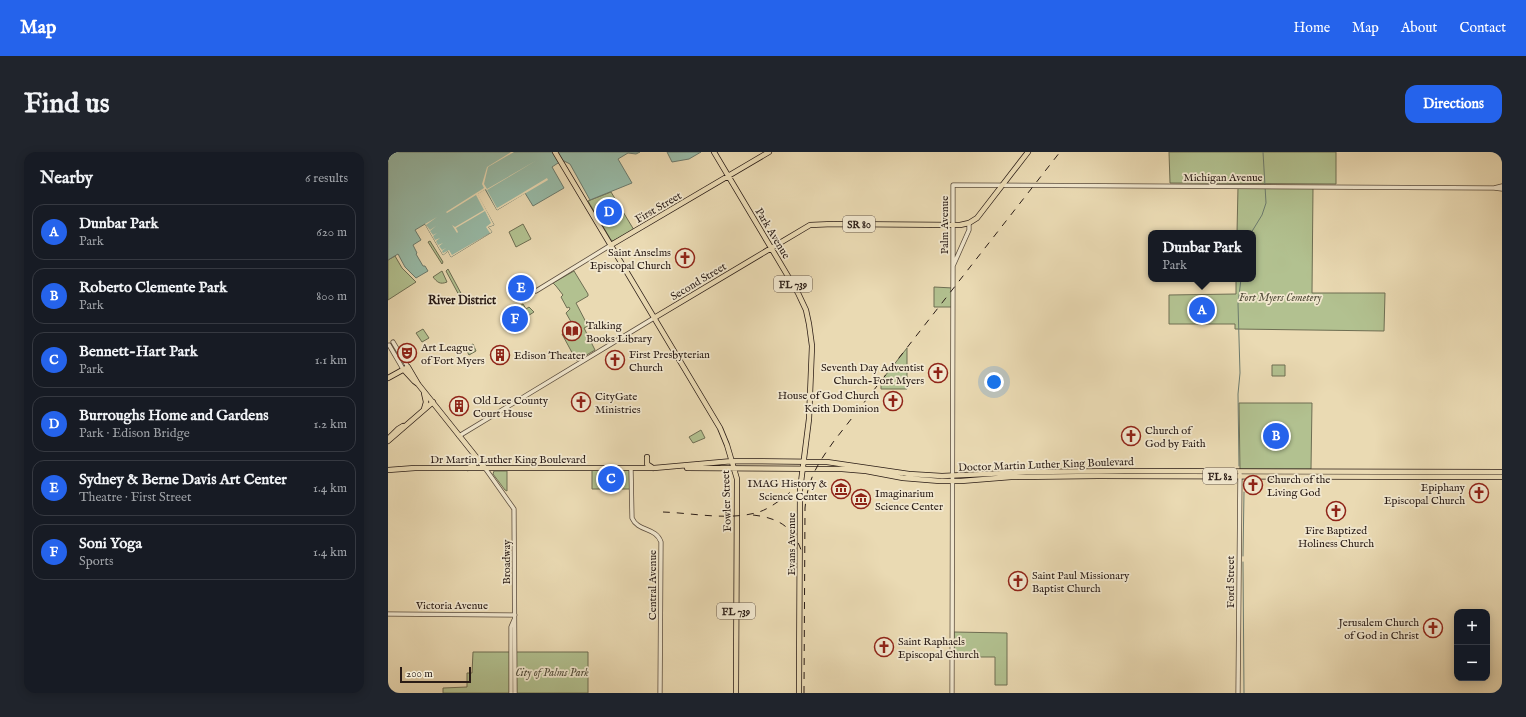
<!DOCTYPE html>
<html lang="en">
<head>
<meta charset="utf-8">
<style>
	:root { --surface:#171b24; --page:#20242c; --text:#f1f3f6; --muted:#9ea1a6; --line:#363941; --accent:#2563eb }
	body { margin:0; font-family:"IM FELL English",serif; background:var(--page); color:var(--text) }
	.controls { position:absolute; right:12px; bottom:12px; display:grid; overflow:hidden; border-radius:8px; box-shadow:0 2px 10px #0003 }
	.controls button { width:36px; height:36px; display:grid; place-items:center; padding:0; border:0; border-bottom:1px solid var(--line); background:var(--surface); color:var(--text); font:20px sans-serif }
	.scale { position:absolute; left:12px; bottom:10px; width:71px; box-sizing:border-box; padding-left:4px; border:2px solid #2a1c16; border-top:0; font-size:11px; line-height:14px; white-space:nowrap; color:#2a1c16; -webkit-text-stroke:3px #f1e7ce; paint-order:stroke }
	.you { position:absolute; left:606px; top:230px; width:14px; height:14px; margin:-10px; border:3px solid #fff; border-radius:50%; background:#1a73e8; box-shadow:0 0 0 6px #1a73e833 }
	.badge { display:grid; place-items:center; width:26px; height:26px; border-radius:50%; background:var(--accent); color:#fff; font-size:13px; font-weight:700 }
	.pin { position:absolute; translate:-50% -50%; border:2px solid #fff; box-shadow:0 1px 4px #0006 }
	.popup { position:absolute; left:760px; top:78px; width:108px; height:52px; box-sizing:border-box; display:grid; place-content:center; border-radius:8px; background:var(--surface); filter:drop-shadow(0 1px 3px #0005); font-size:13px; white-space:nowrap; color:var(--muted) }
	.popup b { font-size:15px; color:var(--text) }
	.popup::after { content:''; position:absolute; left:50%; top:100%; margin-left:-8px; border:8px solid transparent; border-top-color:var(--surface) }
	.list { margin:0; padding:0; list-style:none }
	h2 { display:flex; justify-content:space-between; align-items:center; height:52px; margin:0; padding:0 16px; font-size:17px }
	h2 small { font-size:13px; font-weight:400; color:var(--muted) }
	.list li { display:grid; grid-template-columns:26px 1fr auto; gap:12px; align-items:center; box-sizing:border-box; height:56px; margin:0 8px 8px; padding:0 8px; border:1px solid var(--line); border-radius:12px }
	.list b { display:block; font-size:15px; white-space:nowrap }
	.list p { margin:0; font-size:13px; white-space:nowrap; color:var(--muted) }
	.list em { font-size:13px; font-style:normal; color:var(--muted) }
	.map { position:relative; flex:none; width:1114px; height:541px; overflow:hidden; border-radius:12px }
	header { display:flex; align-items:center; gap:24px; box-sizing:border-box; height:56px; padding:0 20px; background:var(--accent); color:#fff }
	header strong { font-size:19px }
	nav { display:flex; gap:22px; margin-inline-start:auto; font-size:14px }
	.intro { display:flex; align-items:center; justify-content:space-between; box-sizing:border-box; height:96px; padding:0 24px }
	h1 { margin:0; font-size:28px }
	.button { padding:10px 18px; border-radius:12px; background:var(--accent); color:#fff; font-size:14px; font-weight:700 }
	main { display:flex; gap:24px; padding:0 24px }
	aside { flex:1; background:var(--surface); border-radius:12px; box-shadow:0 2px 10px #0003 }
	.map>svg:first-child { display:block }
	.green { fill:#b2c190; stroke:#6e6e53 }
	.water { fill:#98bba8; stroke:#6c7b6e }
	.pier { fill:#eadab3 }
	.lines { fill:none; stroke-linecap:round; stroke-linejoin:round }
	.stream { stroke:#6c7b6e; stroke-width:1 }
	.minor-casing { stroke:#5a4c3d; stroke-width:5 }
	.major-casing { stroke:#2a1c16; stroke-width:6 }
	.minor { stroke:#f1e7ce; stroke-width:3.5 }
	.major { stroke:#eadab3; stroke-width:4.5 }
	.rail { stroke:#2a1c16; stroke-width:1; stroke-dasharray:7 7; stroke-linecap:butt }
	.labels { text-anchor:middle; stroke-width:3.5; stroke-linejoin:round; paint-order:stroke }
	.shield { fill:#f1e7ce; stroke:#66594d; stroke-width:1 }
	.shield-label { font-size:10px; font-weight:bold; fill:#2a1c16 }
	.street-label { font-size:11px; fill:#2a1c16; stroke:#f1e7ce }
	.poi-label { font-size:11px; fill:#2a1c16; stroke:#f1e7ce; text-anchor:start }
	.park-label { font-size:11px; font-style:italic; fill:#534e3b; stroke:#f1e7ce }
	.neighbourhood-label { font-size:12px; font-weight:bold; fill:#2a1c16; stroke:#f1e7ce }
</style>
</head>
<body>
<header>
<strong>Map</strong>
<nav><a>Home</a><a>Map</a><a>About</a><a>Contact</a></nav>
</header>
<div class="intro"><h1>Find us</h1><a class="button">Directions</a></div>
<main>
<aside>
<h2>Nearby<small>6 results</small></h2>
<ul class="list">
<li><span class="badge">A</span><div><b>Dunbar Park</b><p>Park</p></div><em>620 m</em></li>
<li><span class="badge">B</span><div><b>Roberto Clemente Park</b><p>Park</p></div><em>800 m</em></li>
<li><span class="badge">C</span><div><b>Bennett-Hart Park</b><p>Park</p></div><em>1.1 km</em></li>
<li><span class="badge">D</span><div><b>Burroughs Home and Gardens</b><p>Park · Edison Bridge</p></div><em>1.2 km</em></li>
<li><span class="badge">E</span><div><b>Sydney &amp; Berne Davis Art Center</b><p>Theatre · First Street</p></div><em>1.4 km</em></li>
<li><span class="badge">F</span><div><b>Soni Yoga</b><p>Sports</p></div><em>1.4 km</em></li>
</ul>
</aside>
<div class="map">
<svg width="1114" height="541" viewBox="0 0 1114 541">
	<rect width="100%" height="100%" fill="#eadab3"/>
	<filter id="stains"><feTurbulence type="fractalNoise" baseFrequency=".005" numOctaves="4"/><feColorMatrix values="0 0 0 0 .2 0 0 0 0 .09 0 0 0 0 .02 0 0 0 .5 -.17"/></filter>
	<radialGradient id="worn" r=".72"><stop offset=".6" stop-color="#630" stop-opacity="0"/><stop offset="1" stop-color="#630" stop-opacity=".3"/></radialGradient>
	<path class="green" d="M781,0H948V32L782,31Z
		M850,35L925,36L924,141H997L996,179L847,177V172H781V143L848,142V127H865V81H849Z
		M223,40L246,78L225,89L223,88L200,49Z
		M135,72L143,87L128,95L121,80Z
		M42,89L55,110L54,112L40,90Z
		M7,104L14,116L28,130L0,148V108Z
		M60,117L75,145L73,147L58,119Z
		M54,119L59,130C52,133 49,130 45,125Z
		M186,119L200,142V144L188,151L200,174L196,176L207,198L190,208H188L174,182L186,175L178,161L182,157L181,155L179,156L173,145L175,143L168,134L165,131Z
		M546,135L565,136V155H546Z
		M135,152L138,157L141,155L146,160L135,167L130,155Z
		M35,177L41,186L34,190L28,181Z
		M85,192L88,199L81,203L77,196Z
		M519,196V237H493V229Z
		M884,213H897V224H884Z
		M851,251H924L923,317H852Z
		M313,278L317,286L305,291L301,285Z
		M204,317H243V337H204Z
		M106,319H119V339L117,338L105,322Z
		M566,480L619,481V533H607V505H566Z
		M85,500H122V541H55V536L79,535V521H84Z
		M127,500H200V541H128Z"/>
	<path class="water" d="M0,0H252L248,2L240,1L230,7L244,31L202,48L182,12L176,9L170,11L164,15L176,36L145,54L137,41L109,58L97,37L89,42L106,73L100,75L104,80L63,105L60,99L55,103L37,72L27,78L33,88L25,93L29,101L28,102L35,114H37L40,119L28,126L17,115L10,102L0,108Z
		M279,0H313L301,7L284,10Z"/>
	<path class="pier" d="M123,0H126L100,15L96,32L99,37L149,8L99,38L109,56L159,26L160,28L109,58L98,37L90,42L106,73L100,75L104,80L63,105L60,99L55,103L37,72L49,65L38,73L42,78L48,74L42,79L45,83L49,81L45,84L47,88L52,86L48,89L50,93L55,91L51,94L54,98L58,96L54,99L55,101L61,98L64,103L102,81L98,75L103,71L97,59L68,76L70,80L69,81L64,73L67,75L96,58L88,43L59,61L58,60L96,36L94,32L99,15Z"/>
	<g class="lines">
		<path class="stream" d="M863,81L874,63L878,51L875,0
			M851,314L850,242L852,221L850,152L853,127
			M855,404L856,340
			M855,410L856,541"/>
		<g class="minor-casing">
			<path id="minor" d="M1106,36L1114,34
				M565,114V33L1106,36L1114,37
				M148,139L223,93
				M5,190L20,215
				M1,193L15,217
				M71,284L266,166
				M97,316L126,357L127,541
				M243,317L244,366C250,380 268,375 273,390L272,541
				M0,462L127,463
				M123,541V475L126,468
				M564,541L565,114L581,78V71
				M850,541L852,322"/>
		</g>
		<g class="major-casing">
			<path id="major" d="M167,0L332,276L339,293L349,327L348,541
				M326,0L410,141L418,158L421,172L424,194L421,267L412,338L411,541
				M223,93L381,0
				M266,166L422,73L445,72L572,73L581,71L589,66L640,0
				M15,217L26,229L30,232
				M0,226L20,215L30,232L97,316
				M36,241L38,250L36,257
				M1,286L10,277L15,274
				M0,289L45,250
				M259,305V312L265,316
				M80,316L86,313V304
				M299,316L454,317L478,319L515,326L552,329H573L623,325L710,324L1114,325
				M0,318L27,316H266L345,309L439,310L521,322L554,324L638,320L736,319L1114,320"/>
		</g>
		<use href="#minor" class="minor"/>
		<use href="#major" class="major"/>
		<path class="rail" d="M275,360C305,361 341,369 371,360C383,356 395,346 405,338
			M365,363C392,366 407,376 415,404
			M416,541L417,356C420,326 429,313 446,289L672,0"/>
	</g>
	<defs>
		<g id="church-ring" transform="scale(1)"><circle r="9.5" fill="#f1e7ce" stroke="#8f2418" stroke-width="1.5"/><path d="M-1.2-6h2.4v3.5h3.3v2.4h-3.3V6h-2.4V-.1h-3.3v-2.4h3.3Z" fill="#8f2418"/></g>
		<g id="library-ring" transform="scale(1)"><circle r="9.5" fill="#f1e7ce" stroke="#8f2418" stroke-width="1.5"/><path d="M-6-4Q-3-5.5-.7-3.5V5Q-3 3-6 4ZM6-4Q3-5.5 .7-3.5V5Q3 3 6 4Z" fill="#8f2418"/></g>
		<g id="theatre-ring" transform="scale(1)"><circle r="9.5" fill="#f1e7ce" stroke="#8f2418" stroke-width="1.5"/><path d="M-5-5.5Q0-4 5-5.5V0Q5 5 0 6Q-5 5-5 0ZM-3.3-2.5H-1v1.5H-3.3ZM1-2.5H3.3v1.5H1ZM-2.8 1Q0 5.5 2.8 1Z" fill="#8f2418"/></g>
		<g id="building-ring" transform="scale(1)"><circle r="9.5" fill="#f1e7ce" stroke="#8f2418" stroke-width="1.5"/><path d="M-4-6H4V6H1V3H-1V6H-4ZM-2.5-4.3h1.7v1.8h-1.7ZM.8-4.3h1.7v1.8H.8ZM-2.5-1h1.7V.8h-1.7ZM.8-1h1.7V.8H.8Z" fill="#8f2418"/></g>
		<g id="museum-ring" transform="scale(1)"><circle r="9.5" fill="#f1e7ce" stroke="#8f2418" stroke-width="1.5"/><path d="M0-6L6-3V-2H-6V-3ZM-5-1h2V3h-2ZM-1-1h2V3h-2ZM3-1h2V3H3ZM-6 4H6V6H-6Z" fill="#8f2418"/></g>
	</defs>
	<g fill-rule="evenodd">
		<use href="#church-ring" x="297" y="106"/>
		<use href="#library-ring" x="184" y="179"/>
		<use href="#theatre-ring" x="19" y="201"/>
		<use href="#building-ring" x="112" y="203"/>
		<use href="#church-ring" x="227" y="208"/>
		<use href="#church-ring" x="550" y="221"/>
		<use href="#church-ring" x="505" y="249"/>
		<use href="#church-ring" x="193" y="250"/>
		<use href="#building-ring" x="71" y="254"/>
		<use href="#church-ring" x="743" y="284"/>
		<use href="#church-ring" x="865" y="333"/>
		<use href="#museum-ring" x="453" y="337"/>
		<use href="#church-ring" x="1091" y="341"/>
		<use href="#museum-ring" x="473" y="347"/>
		<use href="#church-ring" x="948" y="359"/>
		<use href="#church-ring" x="630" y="429"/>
		<use href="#church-ring" x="1045" y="476"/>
		<use href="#church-ring" x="496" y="495"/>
	</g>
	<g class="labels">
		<g class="shield">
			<rect x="455" y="64" width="32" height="16" rx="3"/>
			<rect x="386" y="124" width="38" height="16" rx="3"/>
			<rect x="815" y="316" width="34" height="16" rx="3"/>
			<rect x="329" y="451" width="38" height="16" rx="3"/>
		</g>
		<g class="shield-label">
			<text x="471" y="76">SR 80</text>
			<text x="405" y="136">FL 739</text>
			<text x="832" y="328">FL 82</text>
			<text x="348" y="463">FL 739</text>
		</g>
		<g class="street-label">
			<text x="835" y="29">Michigan Avenue</text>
			<text transform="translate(270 55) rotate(-30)" y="4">First Street</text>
			<text transform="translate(556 73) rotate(-90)" y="4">Palm Avenue</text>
			<text transform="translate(385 81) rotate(59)" y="4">Park Avenue</text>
			<text transform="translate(310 129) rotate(-31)" y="4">Second Street</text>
			<text x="120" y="311">Dr Martin Luther King Boulevard</text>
			<text transform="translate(658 312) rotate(-2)" y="4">Doctor Martin Luther King Boulevard</text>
			<text transform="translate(338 349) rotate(-92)" y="4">Fowler Street</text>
			<text transform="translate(403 392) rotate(-90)" y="4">Evans Avenue</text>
			<text transform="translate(118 410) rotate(-90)" y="4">Broadway</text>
			<text transform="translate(842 430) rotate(-90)" y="4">Ford Street</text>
			<text transform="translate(264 433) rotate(-90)" y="4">Central Avenue</text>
			<text x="64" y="457">Victoria Avenue</text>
		</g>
		<g class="poi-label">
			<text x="283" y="104" text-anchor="end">Saint Anselms<tspan x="283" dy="13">Episcopal Church</tspan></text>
			<text x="198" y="177">Talking<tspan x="198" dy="13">Books Library</tspan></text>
			<text x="33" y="199">Art League<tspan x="33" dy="13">of Fort Myers</tspan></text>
			<text x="241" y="206">First Presbyterian<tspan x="241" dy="13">Church</tspan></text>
			<text x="126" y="207">Edison Theater</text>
			<text x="536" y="219" text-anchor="end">Seventh Day Adventist<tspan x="536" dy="13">Church-Fort Myers</tspan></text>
			<text x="491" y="247" text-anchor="end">House of God Church<tspan x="491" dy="13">Keith Dominion</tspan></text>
			<text x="207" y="248">CityGate<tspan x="207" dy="13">Ministries</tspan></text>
			<text x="85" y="252">Old Lee County<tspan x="85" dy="13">Court House</tspan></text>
			<text x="757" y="282">Church of<tspan x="757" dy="13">God by Faith</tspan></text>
			<text x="879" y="331">Church of the<tspan x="879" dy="13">Living God</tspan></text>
			<text x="439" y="335" text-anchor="end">IMAG History &amp;<tspan x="439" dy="13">Science Center</tspan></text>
			<text x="1077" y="339" text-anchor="end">Epiphany<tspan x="1077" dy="13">Episcopal Church</tspan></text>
			<text x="487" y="345">Imaginarium<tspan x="487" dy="13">Science Center</tspan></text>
			<text x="948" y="382" text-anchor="middle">Fire Baptized<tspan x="948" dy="13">Holiness Church</tspan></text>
			<text x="644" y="427">Saint Paul Missionary<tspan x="644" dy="13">Baptist Church</tspan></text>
			<text x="1031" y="474" text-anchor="end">Jerusalem Church<tspan x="1031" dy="13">of God in Christ</tspan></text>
			<text x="510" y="493">Saint Raphaels<tspan x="510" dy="13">Episcopal Church</tspan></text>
		</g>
		<g class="park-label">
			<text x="892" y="149">Fort Myers Cemetery</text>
			<text x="164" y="524">City of Palms Park</text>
		</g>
		<g class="neighbourhood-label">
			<text x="74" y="152">River District</text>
		</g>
	</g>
	<rect width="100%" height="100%" filter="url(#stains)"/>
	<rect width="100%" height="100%" fill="url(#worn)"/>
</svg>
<div class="controls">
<button>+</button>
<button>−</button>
</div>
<div class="scale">200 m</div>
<div class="you"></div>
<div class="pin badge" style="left:814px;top:158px">A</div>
<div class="popup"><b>Dunbar Park</b>Park</div>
<div class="pin badge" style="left:888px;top:284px">B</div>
<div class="pin badge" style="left:223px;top:327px">C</div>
<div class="pin badge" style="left:221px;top:60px">D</div>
<div class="pin badge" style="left:133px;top:136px">E</div>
<div class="pin badge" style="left:127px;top:167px">F</div>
</div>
</main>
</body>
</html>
